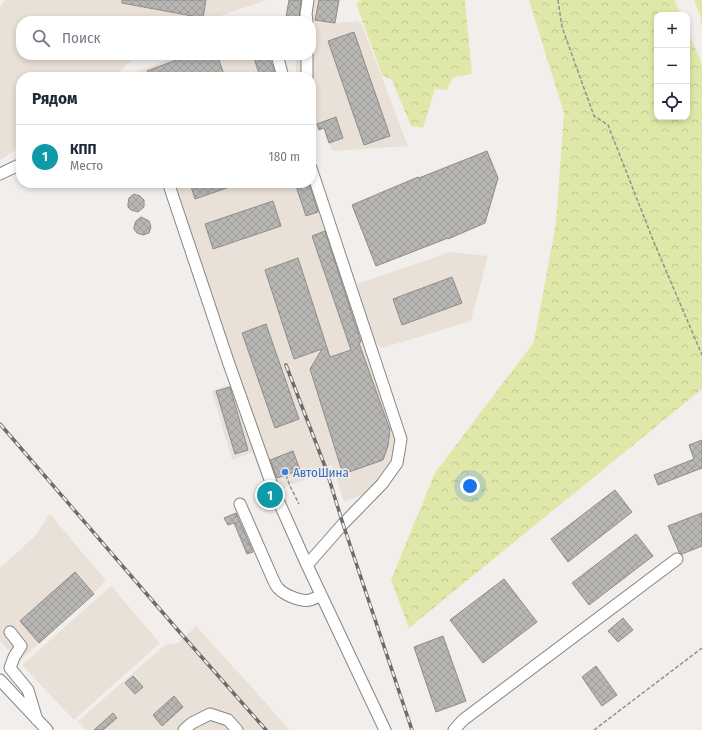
<!DOCTYPE html>
<html lang="ru">
<head>
<meta charset="utf-8">
<style>
	:root { --surface:#fff; --page:#f2f2f3; --text:#1f2937; --muted:#747a83; --line:#e0e1e3; --accent:#7a812c }
	body { margin:0; font-family:"Fira Sans Condensed",sans-serif; background:var(--page); color:var(--text) }
	.controls { position:absolute; right:12px; top:12px; display:grid; overflow:hidden; border-radius:8px; box-shadow:0 2px 6px #0003 }
	.controls button { width:36px; height:36px; display:grid; place-items:center; padding:0; border:0; border-bottom:1px solid var(--line); background:var(--surface); color:var(--text); font:20px sans-serif }
	.you { position:absolute; left:470px; top:486px; width:14px; height:14px; margin:-10px; border:3px solid #fff; border-radius:50%; background:#1a73e8; box-shadow:0 0 0 6px #1a73e833 }
	.badge { display:grid; place-items:center; width:26px; height:26px; border-radius:50%; background:var(--accent); color:#fff; font-size:13px; font-weight:700 }
	.pin { position:absolute; translate:-50% -50%; border:2px solid #fff; box-shadow:0 1px 4px #0006 }
	.list { margin:0; padding:0; list-style:none }
	h2 { display:flex; justify-content:space-between; align-items:center; height:52px; margin:0; padding:0 16px; font-size:17px }
	h2 small { font-size:13px; font-weight:400; color:var(--muted) }
	.list li { display:grid; grid-template-columns:26px 1fr auto; gap:12px; align-items:center; box-sizing:border-box; height:64px; padding:0 16px; border-top:1px solid var(--line) }
	.list b { display:block; font-size:15px; white-space:nowrap }
	.list p { margin:0; font-size:13px; white-space:nowrap; color:var(--muted) }
	.list em { font-size:13px; font-style:normal; color:var(--muted) }
	.icon { flex:none; width:22px; height:22px; fill:none; stroke:currentColor; stroke-width:2; stroke-linecap:round; stroke-linejoin:round }
	.map { position:relative; flex:none; width:702px; height:730px; overflow:hidden }
	.search { position:absolute; background:var(--surface); box-shadow:0 2px 6px #0003; left:16px; top:16px; width:300px; height:44px; display:flex; align-items:center; gap:10px; box-sizing:border-box; padding:0 14px; border-radius:16px; color:var(--muted); font-size:15px }
	.panel { position:absolute; background:var(--surface); box-shadow:0 2px 6px #0003; left:16px; top:72px; width:300px; height:116px; border-radius:16px }
	.map>svg:first-child { display:block }
	.built { fill:#e9e1d8 }
	.forest { fill:url(#forest-crowns) }
	.building { fill:url(#building-cross-hatch); stroke:#8e8c89 }
	.lines { fill:none; stroke-linecap:round; stroke-linejoin:round }
	.minor-casing { stroke:#878482; stroke-width:13 }
	.path { stroke:#93918f; stroke-width:1.5; stroke-dasharray:4 2; stroke-linecap:butt }
	.minor { stroke:#fff; stroke-width:11 }
	.rail-casing { stroke:#6e6c6b; stroke-width:3.5 }
	.rail { stroke:#f1eeeb; stroke-width:2; stroke-dasharray:6; stroke-linecap:butt }
	.shop-dot { fill:#3f7fe0; stroke:#f1eeeb; stroke-width:1.5 }
	.labels { text-anchor:middle; stroke-width:3; stroke-linejoin:round; paint-order:stroke }
	.shop-label { font-size:13px; fill:#366cbe; stroke:#f1eeeb; text-anchor:start }
</style>
</head>
<body>
<div class="map">
<svg width="702" height="730" viewBox="0 0 702 730">
	<defs>
		<pattern id="forest-crowns" width="20" height="18" patternUnits="userSpaceOnUse"><rect width="20" height="18" fill="#e0e8a9"/><path d="M2 6a3 3 0 1 1 6 0M12 15a3 3 0 1 1 6 0" fill="none" stroke="#c0c791"/></pattern>
		<pattern id="building-cross-hatch" width="8" height="8" patternUnits="userSpaceOnUse"><rect width="8" height="8" fill="#b8b6b3"/><path d="M0 0l8 8M0 8l8-8" fill="none" stroke="#9e9c9a"/></pattern>
	</defs>
	<rect width="100%" height="100%" fill="#f1eeeb"/>
	<path class="built" d="M5,0H267L205,21H21V55H137L114,77H21V147L0,160V8Z
		M289,0H339L335,23L357,21L362,25L408,146L332,151L324,128L319,130L317,124L311,125V77H296V61L297,55H311V21H303L286,17Z
		M179,55H270L277,77H124Z
		M162,183H311L396,438L393,456L383,474L364,494L344,502L332,465L306,475L304,480L273,492L274,497L268,500L265,492L267,491L253,452L232,460L212,391L230,384Z
		M450,252L488,256L471,321L382,348L375,342L357,284Z
		M50,514L106,581L19,662L0,641V568L35,536Z
		M111,586L160,643L74,720L22,665Z
		M196,626L257,693L289,730H86L78,721L165,645L178,643Z"/>
	<path class="forest" d="M362,0H465L472,74L453,77L447,90L435,89L423,128L411,126L392,80L382,75L356,3Z
		M529,0H674L681,15H657V117H687V29L702,64V389L409,628L391,580L435,473L534,342L556,223L564,113Z
		M694,0H702V27L700,15Z"/>
	<path class="building" d="M122,0H206L203,18L122,3Z
		M289,0H301L299,20L286,17Z
		M319,0H339L335,23L315,20Z
		M354,32L390,136L364,145L328,41Z
		M190,55H217L225,77H149L147,71Z
		M253,55H269L276,77H260Z
		M336,117L343,138L329,143L324,128L319,130L317,124Z
		M487,151L498,178L485,223L448,239V238L376,266L352,205L418,177L419,178Z
		M190,183H238V184L195,199Z
		M295,183H309L318,212L306,216Z
		M134,194L140,196L144,200V207L138,212L131,210L128,207V204L129,198Z
		M273,201L281,226L213,249L205,224Z
		M141,217L149,221L151,227L149,233L143,235L137,233L134,229V227L136,221Z
		M325,231L361,342L359,343L390,430L388,446L383,460L343,474L310,369L322,349L294,359L265,270L298,258L330,357L351,350L312,236Z
		M452,277L462,303L402,325L393,299Z
		M266,324L299,419L275,428L242,333Z
		M230,387L248,450L235,454L216,391Z
		M702,440V468L658,485L654,475L694,459L689,445Z
		M293,451L300,470L277,478L270,460Z
		M615,490L632,512L568,562L551,539Z
		M236,513L253,552L247,554L234,523L228,525L224,518Z
		M702,513V546L682,554L679,552L668,526Z
		M636,534L653,556L589,605L572,583Z
		M75,572L94,594L39,643L20,621Z
		M504,579L537,622L483,663L450,620Z
		M623,618L633,630L618,642L608,631Z
		M443,636L466,701L436,712L414,647Z
		M596,666L617,695L602,706L582,677Z
		M133,676L143,687L135,694L125,683Z
		M174,696L183,707L162,726L153,715Z
		M113,713L117,718L103,730H94Z"/>
	<g class="lines">
		<g class="minor-casing">
			<path id="minor" d="M307,21L306,14L308,0
				M277,55L283,77
				M307,55V77
				M311,168L401,439L397,463L382,484L343,524L307,565L385,730
				M0,174L21,164
				M170,188L229,364L274,491L307,565
				M240,504L272,577C274,581 275,585 278,588C284,595 301,602 310,600C313,599 318,597 321,595
				M10,632L21,646L14,657L10,668L28,690L37,720
				M0,680L47,730
				M184,730L192,723L210,714L228,720L237,730
				M454,730L463,720L677,559"/>
		</g>
		<path class="path" d="M558,0L562,27L594,116L608,125L653,240L702,355
			M286,475L290,486L299,504
			M594,730L702,648"/>
		<use href="#minor" class="minor"/>
		<g class="rail-casing">
			<path id="rail" d="M286,365L326,469L343,524L412,730
				M0,424L176,628L266,730"/>
		</g>
		<use href="#rail" class="rail"/>
	</g>
	<circle class="shop-dot" cx="285" cy="472" r="4"/>
	<g class="labels">
		<g class="shop-label">
			<text x="293" y="477">АвтоШина</text>
		</g>
	</g>
</svg>
<div class="controls">
<button>+</button>
<button>−</button>
<button><svg class="icon" aria-label="locate" viewBox="0 0 24 24"><circle cx="12" cy="12" r="6"/><path d="M12 2v4M12 18v4M2 12h4M18 12h4"/></svg></button>
</div>
<div class="you"></div>
<div class="pin badge" style="left:270px;top:495px;background:#0f9aa8">1</div>
<div class="search"><svg class="icon" aria-label="search" viewBox="0 0 24 24"><circle cx="10" cy="10" r="6"/><path d="M15 15l6 6"/></svg>Поиск</div>
<section class="panel">
<h2>Рядом<small></small></h2>
<ul class="list">
<li><span class="badge" style="background:#0f9aa8">1</span><div><b>КПП</b><p>Место</p></div><em>180 m</em></li>
</ul>
</section>
</div>
</body>
</html>
